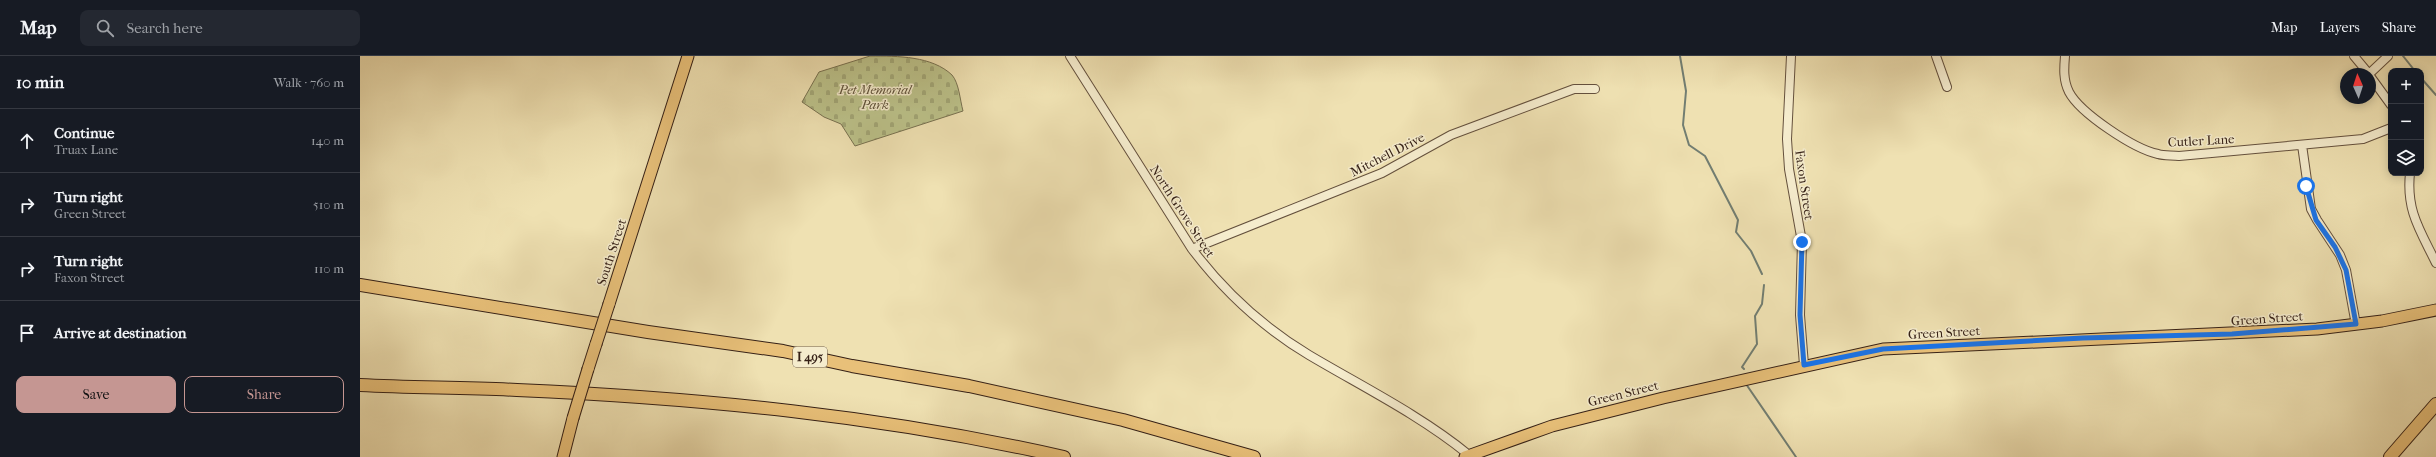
<!DOCTYPE html>
<html lang="en">
<head>
<meta charset="utf-8">
<style>
	:root { --surface:#171b24; --page:#242831; --text:#f1f3f6; --muted:#9ea1a6; --line:#363941; --accent:#c59692 }
	body { margin:0; font-family:"IM FELL French Canon",serif; background:var(--page); color:var(--text) }
	.controls { position:absolute; right:12px; top:12px; display:grid; overflow:hidden; border-radius:8px; box-shadow:0 2px 10px #0003 }
	.controls button { width:36px; height:36px; display:grid; place-items:center; padding:0; border:0; border-bottom:1px solid var(--line); background:var(--surface); color:var(--text); font:20px sans-serif }
	.compass { position:absolute; left:1980px; top:12px; width:36px; height:36px; border-radius:50%; background:var(--surface); box-shadow:0 2px 10px #0003; rotate:357deg }
	.stop { position:absolute; width:12px; height:12px; margin:-9px; border:3px solid #1a73e8; border-radius:50%; background:#fff }
	.stop.end { background:#1a73e8; border-color:#fff; box-shadow:0 1px 4px #0008 }
	.list { margin:0; padding:0; list-style:none }
	h2 { display:flex; justify-content:space-between; align-items:center; height:52px; margin:0; padding:0 16px; font-size:17px }
	h2 small { font-size:13px; font-weight:400; color:var(--muted) }
	.list li { display:grid; grid-template-columns:26px 1fr auto; gap:12px; align-items:center; box-sizing:border-box; height:64px; padding:0 16px; border-top:1px solid var(--line) }
	.list b { display:block; font-size:15px; white-space:nowrap }
	.list p { margin:0; font-size:13px; white-space:nowrap; color:var(--muted) }
	.list em { font-size:13px; font-style:normal; color:var(--muted) }
	.actions { display:flex; gap:8px; padding:12px 16px }
	.actions a { flex:1; padding:9px 0; border:1px solid var(--accent); border-radius:8px; text-align:center; font-size:14px; color:var(--accent) }
	.actions .main { background:var(--accent); color:#111 }
	.icon { flex:none; width:22px; height:22px; fill:none; stroke:currentColor; stroke-width:2; stroke-linecap:round; stroke-linejoin:round }
	.map { position:relative; flex:none; width:2076px; height:401px; overflow:hidden }
	header { display:flex; align-items:center; gap:24px; box-sizing:border-box; height:56px; padding:0 20px; background:var(--surface); border-bottom:1px solid var(--line) }
	header strong { font-size:19px }
	nav { display:flex; gap:22px; margin-inline-start:auto; font-size:14px }
	.search { width:280px; height:36px; background:var(--page); display:flex; align-items:center; gap:10px; box-sizing:border-box; padding:0 14px; border-radius:8px; color:var(--muted); font-size:15px }
	main { display:flex }
	aside { flex:1; background:var(--surface) }
	.map>svg:first-child { display:block }
	.cemetery { fill:url(#cemetery-stones); stroke:#787150 }
	.lines { fill:none; stroke-linecap:round; stroke-linejoin:round }
	.stream { stroke:#727e72; stroke-width:2 }
	.minor-casing { stroke:#64503d; stroke-width:10 }
	.major-casing { stroke:#352016; stroke-width:13 }
	.highway-casing { stroke:#352016; stroke-width:14 }
	.minor { stroke:#f5eccd; stroke-width:8 }
	.major { stroke:#e8c079; stroke-width:11 }
	.highway { stroke:#e8c079; stroke-width:12 }
	.major-bridge-casing { stroke:#352016; stroke-width:13; stroke-linecap:butt }
	.major-bridge { stroke:#e8c079; stroke-width:11 }
	.route { stroke:#1a73e8; stroke-width:5 }
	.labels { text-anchor:middle; stroke-width:3; stroke-linejoin:round; paint-order:stroke }
	.shield { fill:#f5eccd; stroke:#6f5d4d; stroke-width:1 }
	.shield-label { font-size:12px; font-weight:bold; fill:#352016 }
	.park-label { font-size:13px; font-style:italic; fill:#5e5139; stroke:#f5eccd }
	.street-label { font-size:13px; fill:#352016; stroke:#f5eccd }
</style>
</head>
<body>
<header>
<strong>Map</strong>
<div class="search"><svg class="icon" aria-label="search" viewBox="0 0 24 24"><circle cx="10" cy="10" r="6"/><path d="M15 15l6 6"/></svg>Search here</div>
<nav><a>Map</a><a>Layers</a><a>Share</a></nav>
</header>
<main>
<aside>
<h2>10 min<small>Walk · 760 m</small></h2>
<ul class="list">
<li><svg class="icon" aria-label="ahead" viewBox="0 0 24 24"><path d="M12 20V5M6 11l6-6 6 6"/></svg><div><b>Continue</b><p>Truax Lane</p></div><em>140 m</em></li>
<li><svg class="icon" aria-label="right" viewBox="0 0 24 24"><path d="M7 20v-9h11M14 6l5 5-5 5"/></svg><div><b>Turn right</b><p>Green Street</p></div><em>510 m</em></li>
<li><svg class="icon" aria-label="right" viewBox="0 0 24 24"><path d="M7 20v-9h11M14 6l5 5-5 5"/></svg><div><b>Turn right</b><p>Faxon Street</p></div><em>110 m</em></li>
<li><svg class="icon" aria-label="arrive" viewBox="0 0 24 24"><path d="M6 21V4h12l-3 4 3 4H6"/></svg><div><b>Arrive at destination</b></div></li>
</ul>
<div class="actions"><a class="main">Save</a><a>Share</a></div>
</aside>
<div class="map">
<svg width="2076" height="401" viewBox="0 0 2076 401">
	<defs>
		<pattern id="cemetery-stones" width="16" height="16" patternUnits="userSpaceOnUse"><rect width="16" height="16" fill="#bcc28a"/><path d="M2 7V4a2 2 0 0 1 4 0v3zM10 15v-3a2 2 0 0 1 4 0v3z" fill="#a2a676"/></pattern>
	</defs>
	<rect width="100%" height="100%" fill="#efe1b2"/>
	<filter id="stains"><feTurbulence type="fractalNoise" baseFrequency=".005" numOctaves="4"/><feColorMatrix values="0 0 0 0 .2 0 0 0 0 .09 0 0 0 0 .02 0 0 0 .5 -.17"/></filter>
	<radialGradient id="worn" r=".72"><stop offset=".6" stop-color="#630" stop-opacity="0"/><stop offset="1" stop-color="#630" stop-opacity=".3"/></radialGradient>
	<path class="cemetery" d="M510,0C538,0 572,0 592,19C599,27 600,44 603,55L495,90L481,68L464,61L442,46L459,16Z"/>
	<g class="lines">
		<path class="stream" d="M1320,0L1326,35L1323,69L1329,89L1345,100L1378,164L1376,176L1391,195L1402,218
			M2043,0L2055,15
			M2061,22L2076,39
			M1384,313L1382,311L1397,288L1395,260L1402,248L1404,229
			M1386,328L1436,401"/>
		<g class="minor-casing">
			<path id="minor" d="M710,0L832,193C863,234 904,272 949,299C1003,331 1060,359 1109,399
				M1431,0L1427,83L1429,113L1442,186L1440,259L1444,309
				M1576,0L1587,31
				M1705,0C1704,12 1703,24 1709,36C1720,57 1774,93 1798,98C1804,100 1812,99 1819,100L2003,83L2031,72
				M1994,0L2009,18
				M2009,18L2028,0
				M2010,20L2031,49
				M1942,89L1951,153L1957,164L1980,199L1986,214L1996,269
				M2050,117C2046,155 2060,174 2076,207
				M832,193L1022,117L1091,79L1214,33H1235"/>
		</g>
		<g class="major-casing">
			<path id="major" d="M249,248L328,0
				M228,313L236,288
				M203,401L213,362
				M1105,401L1192,370L1303,342L1523,293L1957,273L2022,265L2076,254"/>
		</g>
		<g class="highway-casing">
			<path id="highway" d="M0,229L288,276L423,295L492,310L609,330L763,364L894,401
				M0,329C52,332 104,331 157,334C341,342 524,360 704,401
				M2030,401L2076,348"/>
		</g>
		<use href="#minor" class="minor"/>
		<use href="#major" class="major"/>
		<use href="#highway" class="highway"/>
		<g class="major-bridge-casing">
			<path id="major-bridge" d="M236,288L249,248
				M213,362L228,313"/>
		</g>
		<use href="#major-bridge" class="major-bridge"/>
	</g>
	<g class="lines">
		<path class="route" d="M1442,186L1440,259L1444,309L1523,293L1723,282L1872,278L1996,268L1986,214L1975,191L1956,164L1946,130"/>
	</g>
	<g class="labels">
		<rect class="shield" x="433" y="291" width="34" height="20" rx="3"/>
		<g class="shield-label">
			<text x="450" y="305">I 495</text>
		</g>
		<g class="park-label">
			<text x="515" y="38">Pet Memorial<tspan x="515" dy="15">Park</tspan></text>
		</g>
		<g class="street-label">
			<text transform="translate(1841 84) rotate(-3)" y="5">Cutler Lane</text>
			<text transform="translate(1027 98) rotate(-27)" y="5">Mitchell Drive</text>
			<text transform="translate(1445 129) rotate(82)" y="5">Faxon Street</text>
			<text transform="translate(823 155) rotate(57)" y="5">North Grove Street</text>
			<text transform="translate(251 196) rotate(-72)" y="5">South Street</text>
			<text transform="translate(1907 262) rotate(-4)" y="5">Green Street</text>
			<text transform="translate(1584 276) rotate(-3)" y="5">Green Street</text>
			<text transform="translate(1263 337) rotate(-14)" y="5">Green Street</text>
		</g>
	</g>
	<rect width="100%" height="100%" filter="url(#stains)"/>
	<rect width="100%" height="100%" fill="url(#worn)"/>
</svg>
<div class="controls">
<button>+</button>
<button>−</button>
<button><svg class="icon" aria-label="layers" viewBox="0 0 24 24"><path d="M12 4l9 5-9 5-9-5zM3 14l9 5 9-5"/></svg></button>
</div>
<svg class="compass" viewBox="-18 -18 36 36"><path d="M0-13l5 13h-10z" fill="#e53935"/><path d="M0 13l5-13h-10z" fill="#9ea1a6"/></svg>
<div class="stop" style="left:1946px;top:130px"></div>
<div class="stop end" style="left:1442px;top:186px"></div>
</div>
</main>
</body>
</html>
